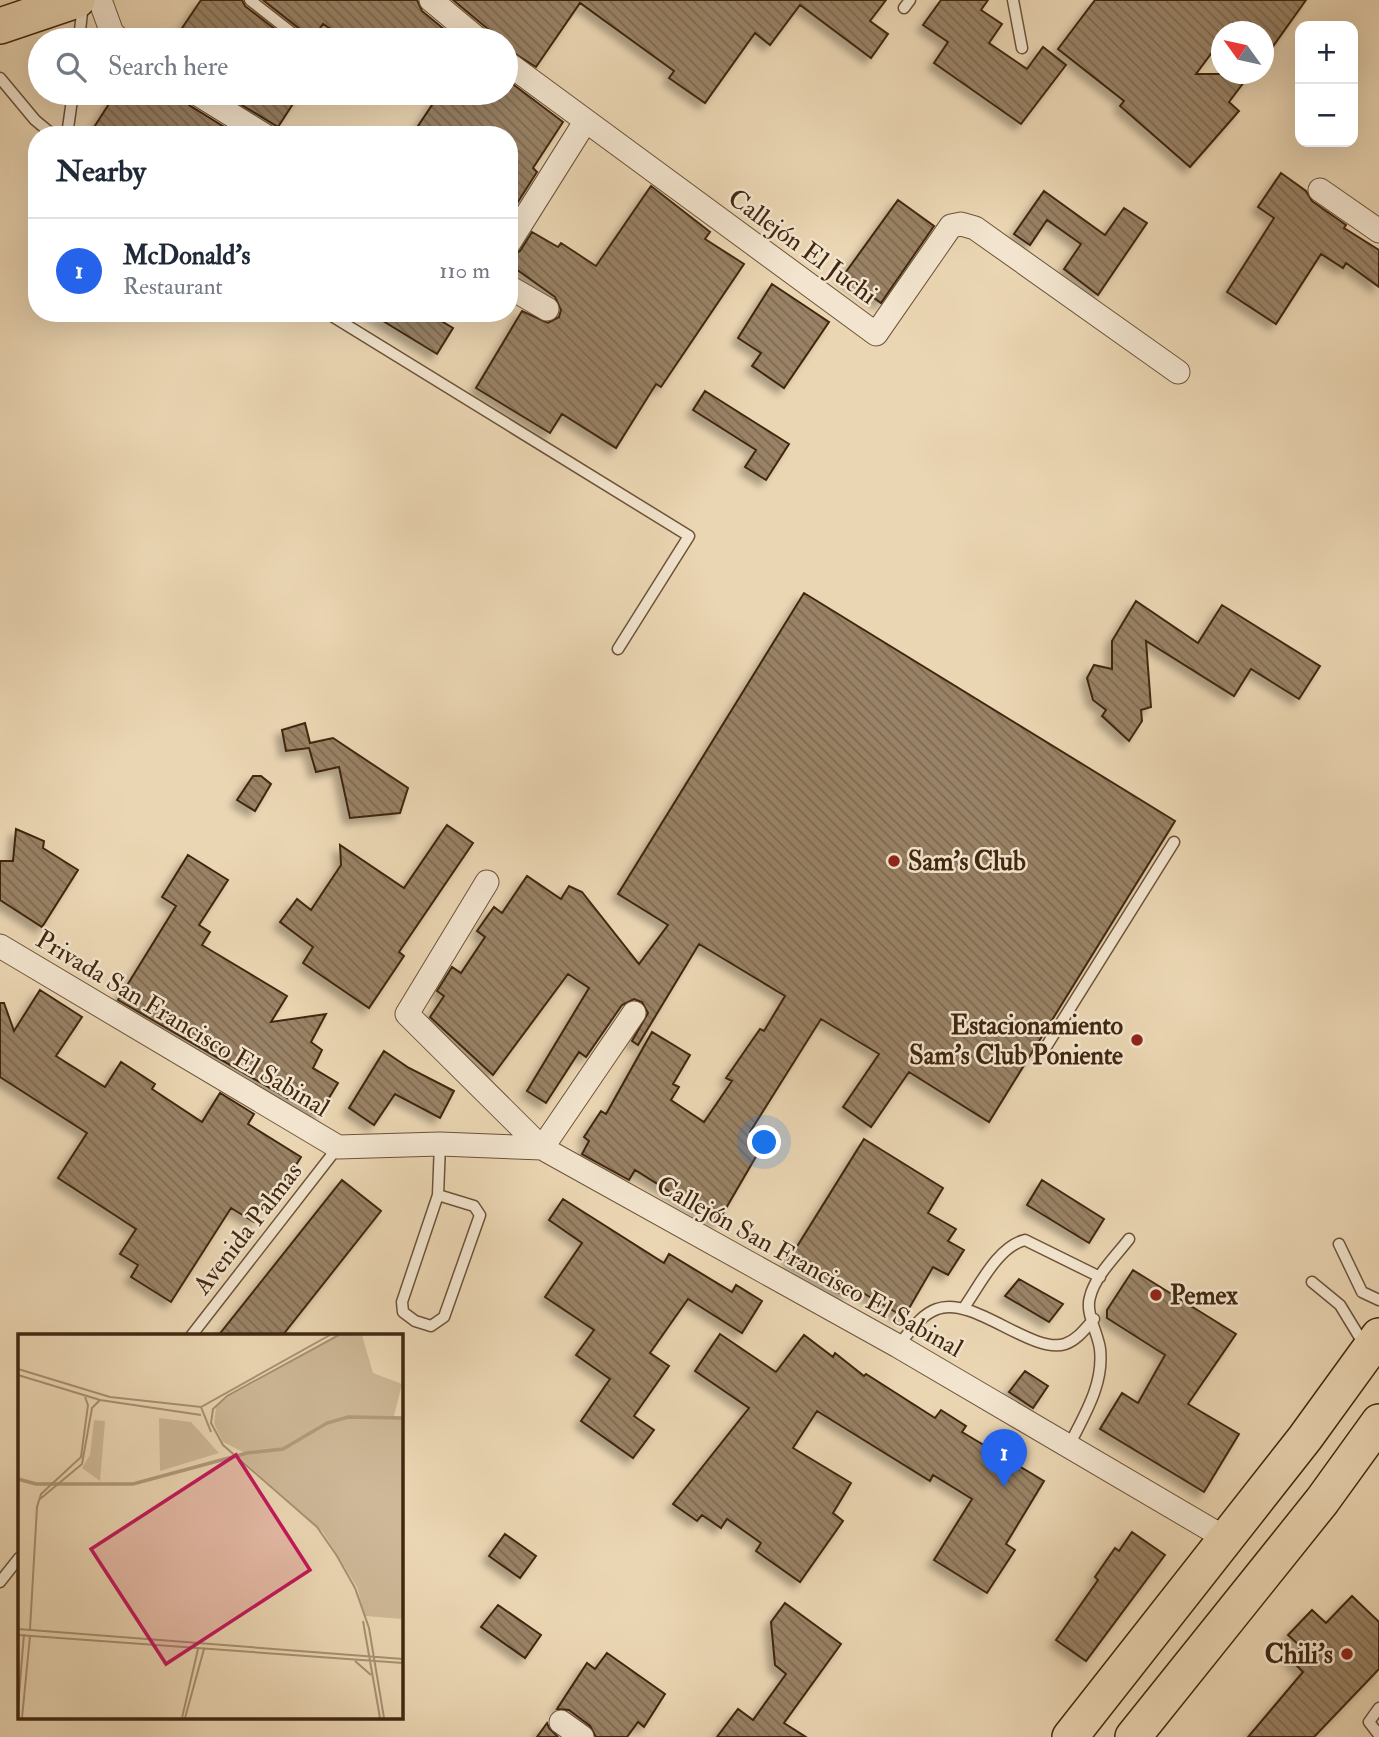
<!DOCTYPE html>
<html lang="en">
<head>
<meta charset="utf-8">
<style>
	:root { --surface:#fff; --page:#f2f2f3; --text:#1f2937; --muted:#747a83; --line:#e0e1e3; --accent:#2563eb }
	body { margin:0; font-family:"IM FELL Double Pica",serif; background:var(--page); color:var(--text) }
	.controls { position:absolute; right:21px; top:21px; display:grid; overflow:hidden; border-radius:14px; box-shadow:0 7px 28px #0002 }
	.controls button { width:63px; height:63px; display:grid; place-items:center; padding:0; border:0; border-bottom:2px solid var(--line); background:var(--surface); color:var(--text); font:35px sans-serif }
	.compass { position:absolute; left:1211px; top:21px; width:63px; height:63px; border-radius:50%; background:var(--surface); box-shadow:0 7px 28px #0002; rotate:303deg }
	.you { position:absolute; left:765px; top:1143px; width:24px; height:24px; margin:-18px; border:5px solid #fff; border-radius:50%; background:#1a73e8; box-shadow:0 0 0 10px #1a73e833 }
	.badge { display:grid; place-items:center; width:46px; height:46px; border-radius:50%; background:var(--accent); color:#fff; font-size:23px; font-weight:700 }
	.pin { position:absolute; translate:-50% -58px; filter:drop-shadow(0 2px 4px #0008) }
	.pin::after { content:''; position:absolute; top:37px; width:24px; height:21px; background:inherit; clip-path:polygon(0 0,100% 0,50% 100%) }
	.list { margin:0; padding:0; list-style:none }
	h2 { display:flex; justify-content:space-between; align-items:center; height:91px; margin:0; padding:0 28px; font-size:30px }
	h2 small { font-size:23px; font-weight:400; color:var(--muted) }
	.list li { display:grid; grid-template-columns:46px 1fr auto; gap:21px; align-items:center; box-sizing:border-box; height:105px; padding:0 28px; border-top:2px solid var(--line) }
	.list b { display:block; font-size:26px; white-space:nowrap }
	.list p { margin:0; font-size:23px; white-space:nowrap; color:var(--muted) }
	.list em { font-size:23px; font-style:normal; color:var(--muted) }
	.icon { flex:none; width:38px; height:38px; fill:none; stroke:currentColor; stroke-width:2; stroke-linecap:round; stroke-linejoin:round }
	.map { position:relative; flex:none; width:1379px; height:1737px; overflow:hidden }
	.search { position:absolute; background:var(--surface); box-shadow:0 7px 28px #0002; left:28px; top:28px; width:490px; height:77px; display:flex; align-items:center; gap:18px; box-sizing:border-box; padding:0 24px; border-radius:38px; color:var(--muted); font-size:26px }
	.panel { position:absolute; background:var(--surface); box-shadow:0 7px 28px #0002; left:28px; top:126px; width:490px; height:196px; border-radius:28px }
	.map>svg:first-child { display:block }
	.building { fill:url(#building-back-hatch); stroke:#412710; stroke-width:2; filter:url(#shadow) }
	.lines { fill:none; stroke-linecap:round; stroke-linejoin:round }
	.lane-casing { stroke:#6c5339; stroke-width:13 }
	.street-casing { stroke:#6c5339; stroke-width:25 }
	.primary-casing { stroke:#412710; stroke-width:38 }
	.lane { stroke:#f2e4ce; stroke-width:10 }
	.street { stroke:#f2e4ce; stroke-width:23 }
	.primary { stroke:#ebd6b3; stroke-width:35 }
	.poi-dot { fill:#8f2418; stroke:#f2e4ce; stroke-width:2.5 }
	.labels { text-anchor:middle; stroke-width:5; stroke-linejoin:round; paint-order:stroke }
	.street-label { font-size:26px; fill:#412710; stroke:#f2e4ce }
	.poi-label { font-size:26px; font-weight:bold; fill:#412710; stroke:#f2e4ce; text-anchor:start }
	.inset-river { fill:none; stroke:#b19a7c; stroke-width:3.5 }
	.inset-road { fill:none; stroke:#a79072; stroke-width:2 }
	.view { fill:#c2185b; fill-opacity:0.15; stroke:#c2185b; stroke-width:3.5 }
	.inset-edge { fill:none; stroke:#412710; stroke-width:3.5 }
</style>
</head>
<body>
<div class="map">
<svg width="1379" height="1737" viewBox="0 0 1379 1737">
	<defs>
		<pattern id="building-back-hatch" width="6" height="6" patternUnits="userSpaceOnUse" patternTransform="scale(1.75)"><rect width="6" height="6" fill="#998265"/><path d="M-1 5l2 2M0 0l6 6M5-1l2 2" fill="none" stroke="#7e6a52"/></pattern>
		<filter id="shadow"><feDropShadow dx="-6" dy="6" stdDeviation="3.5" flood-color="#0004"/></filter>
	</defs>
	<rect width="100%" height="100%" fill="#ebd6b3"/>
	<filter id="stains"><feTurbulence type="fractalNoise" baseFrequency=".00286" numOctaves="4"/><feColorMatrix values="0 0 0 0 .2 0 0 0 0 .09 0 0 0 0 .02 0 0 0 .5 -.17"/></filter>
	<radialGradient id="worn" r=".72"><stop offset=".6" stop-color="#630" stop-opacity="0"/><stop offset="1" stop-color="#630" stop-opacity=".3"/></radialGradient>
	<path class="building" d="M201,0H242L245,6L289,40H174Z
		M263,0H417L422,11L457,40H347L323,24L312,40H309L306,34Z
		M453,0H886L870,21L888,34L871,58L800,5L770,45L755,33L705,103L669,78L674,71L580,3L536,67L506,48V40H493L488,29Z
		M941,0H988L981,10L1002,24L989,43L1027,69L1043,47L1066,65L1021,124L934,63L948,42L923,25Z
		M1095,0H1306L1264,59V32H1245L1233,23L1227,32H1222V39L1196,74H1250L1229,102L1239,111L1190,167L1120,106L1124,101L1058,49Z
		M506,79L563,122L533,168L537,172L509,216V135H412L440,93H506Z
		M116,93H182L189,105L226,128L222,135H89Z
		M222,93H300L278,127Z
		M1281,173L1306,191L1312,201L1346,225L1344,228L1379,250V287L1346,263L1343,268L1321,254L1276,324L1227,292L1274,218L1258,207Z
		M651,186L710,232L705,239L744,264L661,387L656,384L616,448L562,414L550,433L476,388L522,311L548,323L559,317L561,310L555,297L509,264V257L520,251L532,232L558,247L561,243L596,266Z
		M1044,191L1105,235L1124,208L1147,223L1098,295L1064,269L1081,244L1047,220L1030,245L1014,234Z
		M898,200L934,226L881,303L843,276Z
		M772,284L829,322L784,388L752,366L761,353L738,338Z
		M370,313H428L453,328L437,354Z
		M705,391L789,444L766,480L745,467L756,450L693,410Z
		M804,593L1175,821L989,1122L909,1072L871,1127L843,1107L879,1054L821,1019L750,1132L765,1141L718,1222L635,1170L629,1180L582,1154L589,1141L584,1137L601,1111L606,1114L652,1032L690,1055L673,1084L679,1087L671,1100L704,1122L732,1081L726,1078L760,1029L764,1031L785,996L699,944L638,1045L632,1041L648,1013L642,1002L634,999L622,1005L586,1057L579,1052L546,1103L527,1091L589,988L568,974L493,1075L430,1017L444,996L437,991L452,967L461,973L485,937L477,931L494,907L502,913L527,876L561,899L569,886L582,892L639,964L668,925L618,894Z
		M1136,601L1198,643L1222,605L1320,666L1299,699L1251,669L1234,696L1146,641L1151,707L1141,710L1142,721L1129,741L1102,716L1106,710L1093,700L1087,678L1094,665L1112,669V641Z
		M305,723L310,743L333,738L408,788L400,813L350,818L339,767L316,772L309,748L286,751L282,730Z
		M253,776H261L271,784L255,811L237,800Z
		M447,825L473,843L399,952L404,956L369,1008L303,963L313,947L280,922L297,899L311,910L341,865L340,845L404,888Z
		M16,829L44,841L43,848L78,870L42,927L0,900V861H13Z
		M188,855L228,880L199,925L210,932L202,945L287,996L271,1022L326,1014L311,1042L322,1050L313,1068L338,1083L318,1116L118,1000L176,906L162,897Z
		M40,990L82,1017L56,1056L105,1087L121,1062L155,1084L152,1089L202,1122L220,1093L254,1114L248,1124L301,1157L278,1194L273,1192L254,1222L231,1208L171,1302L131,1277L138,1265L120,1254L136,1229L58,1178L87,1133L0,1077V1003H4L14,1031Z
		M384,1051L409,1068L454,1091L440,1118L395,1094L374,1125L349,1108Z
		M864,1139L943,1188L928,1213L956,1229L948,1241L964,1250L948,1275L933,1267L904,1317L851,1286L845,1296L788,1261Z
		M342,1180L381,1211L282,1336H218Z
		M1042,1180L1104,1219L1089,1243L1027,1205Z
		M563,1199L664,1263L669,1254L732,1292L736,1285L762,1301L742,1333L688,1299L650,1353L669,1366L634,1416L654,1430L633,1458L581,1421L610,1379L576,1355L594,1330L545,1297L582,1243L549,1220Z
		M1133,1270L1236,1334L1188,1404L1239,1434L1204,1492L1100,1429L1122,1393L1138,1403L1165,1355L1107,1318V1310Z
		M1019,1279L1063,1304L1049,1322L1005,1296Z
		M720,1334L776,1372L804,1335L833,1357L835,1353L864,1376L866,1374L935,1418L941,1410L966,1426L962,1432L1044,1481L1006,1544L1015,1550L987,1593L934,1560L972,1499L933,1475L930,1481L817,1411L793,1448L851,1483L833,1513L843,1521L800,1582L756,1551L761,1543L727,1519L721,1528L702,1515L697,1521L673,1504L749,1408L695,1371Z
		M1025,1371L1048,1386L1033,1408L1009,1392Z
		M1132,1532L1165,1555L1086,1661L1056,1640L1098,1580L1095,1577L1115,1548L1119,1551Z
		M505,1534L536,1556L520,1578L489,1556Z
		M1352,1596L1379,1622V1669L1314,1737H1248L1303,1672L1290,1659L1301,1647L1288,1635L1312,1610L1326,1623Z
		M785,1603L841,1644L784,1723L806,1737H717L738,1709L753,1720L786,1674L775,1665L771,1622Z
		M498,1605L541,1635L525,1658L481,1627Z
		M607,1653L665,1694L644,1727L638,1722L627,1737H596L590,1726L569,1710L557,1709L587,1663L595,1669Z
		M547,1723L549,1728L558,1737H537Z"/>
	<g class="lines">
		<g class="lane-casing">
			<path id="lane" d="M250,0L301,40
				M1013,0L1022,48
				M904,8L910,0
				M79,40L83,3
				M0,78L35,120L53,135
				M67,135L73,93
				M327,313L689,536L618,649
				M1044,1050L1174,842
				M438,1195L474,1206L480,1215L444,1317L431,1326L415,1321L403,1312L402,1302L438,1195L440,1144
				M1339,1244L1362,1292L1379,1300
				M1312,1282L1340,1305L1365,1346
				M963,1309C979,1287 997,1247 1025,1240L1100,1277
				M191,1336L338,1147
				M898,1346C909,1333 920,1315 937,1309C973,1295 1032,1355 1065,1344C1077,1340 1085,1329 1094,1319
				M1069,1446C1084,1415 1104,1385 1100,1349C1098,1333 1085,1313 1090,1297C1095,1276 1116,1256 1129,1239
				M0,1582L19,1558
				M1379,1708L1369,1722L1379,1735"/>
		</g>
		<g class="street-casing">
			<path id="street" d="M100,0L112,33L120,40
				M431,0L479,40
				M506,62L876,334L951,226L961,224L975,228L1178,372
				M196,93L264,135
				M1320,190L1379,231
				M509,243L585,122
				M509,287L547,309
				M487,882L407,1014L542,1148L634,1013
				M0,946L338,1147L440,1144L542,1148L898,1346L1225,1538
				M561,1722L582,1737"/>
		</g>
		<g class="primary-casing">
			<path id="primary" d="M0,26L77,0
				M1070,1737L1305,1438L1379,1336
				M1133,1737L1322,1501L1379,1422"/>
		</g>
		<use href="#lane" class="lane"/>
		<use href="#street" class="street"/>
		<use href="#primary" class="primary"/>
	</g>
	<g class="poi-dot">
		<circle cx="894" cy="861" r="7"/>
		<circle cx="1137" cy="1040" r="7"/>
		<circle cx="1156" cy="1295" r="7"/>
		<circle cx="1347" cy="1654" r="7"/>
	</g>
	<g class="labels">
		<g class="street-label">
			<text transform="translate(803 246) rotate(36)" y="9">Callejón El Juchi</text>
			<text transform="translate(183 1023) rotate(31)" y="9">Privada San Francisco El Sabinal</text>
			<text transform="translate(247 1228) rotate(-52)" y="9">Avenida Palmas</text>
			<text transform="translate(810 1266) rotate(29)" y="9">Callejón San Francisco El Sabinal</text>
		</g>
		<g class="poi-label">
			<text x="908" y="870">Sam's Club</text>
			<text x="1123" y="1034" text-anchor="end">Estacionamiento<tspan x="1123" dy="30">Sam's Club Poniente</tspan></text>
			<text x="1170" y="1304">Pemex</text>
			<text x="1333" y="1663" text-anchor="end">Chili's</text>
		</g>
	</g>
	<g transform="translate(18 1334)">
		<rect width="385" height="385" fill="#ebd6b3"/>
		<path d="M323,1H344L355,39L384,50L376,82L385,84V285L347,282L339,253L305,198L220,122L227,119L205,108L196,90L198,73L208,64ZM141,84L173,88L201,119L142,137ZM76,86L87,87L82,147L64,134L72,121Z" fill="#ceb897"/>
		<path class="inset-river" d="M0,145L18,150H115L229,119L265,115L309,89L330,83L385,84"/>
		<path class="inset-road" d="M321,1L209,62L195,75L193,89L205,111L299,193L319,222L337,254L351,294L366,384M0,35L92,63L183,73L312,1M0,41L82,66L183,81M183,73L193,98M22,165L64,130L74,74L82,66M345,287L362,384M0,295L385,325M12,295L19,173L23,160L63,123L70,71L67,63M0,301L385,329M337,327L353,341M0,373L6,300M4,384L12,302M164,384L180,315M167,384L186,315"/>
		<path class="view" d="M218,121L292,236L148,330L73,215Z"/>
		<rect width="385" height="385" class="inset-edge"/>
	</g>
	<rect width="100%" height="100%" filter="url(#stains)"/>
	<rect width="100%" height="100%" fill="url(#worn)"/>
</svg>
<div class="controls">
<button>+</button>
<button>−</button>
</div>
<svg class="compass" viewBox="-18 -18 36 36"><path d="M0-13l5 13h-10z" fill="#e53935"/><path d="M0 13l5-13h-10z" fill="#747a83"/></svg>
<div class="you"></div>
<div class="pin badge" style="left:1004px;top:1487px">1</div>
<div class="search"><svg class="icon" aria-label="search" viewBox="0 0 24 24"><circle cx="10" cy="10" r="6"/><path d="M15 15l6 6"/></svg>Search here</div>
<section class="panel">
<h2>Nearby<small></small></h2>
<ul class="list">
<li><span class="badge">1</span><div><b>McDonald's</b><p>Restaurant</p></div><em>110 m</em></li>
</ul>
</section>
</div>
</body>
</html>
